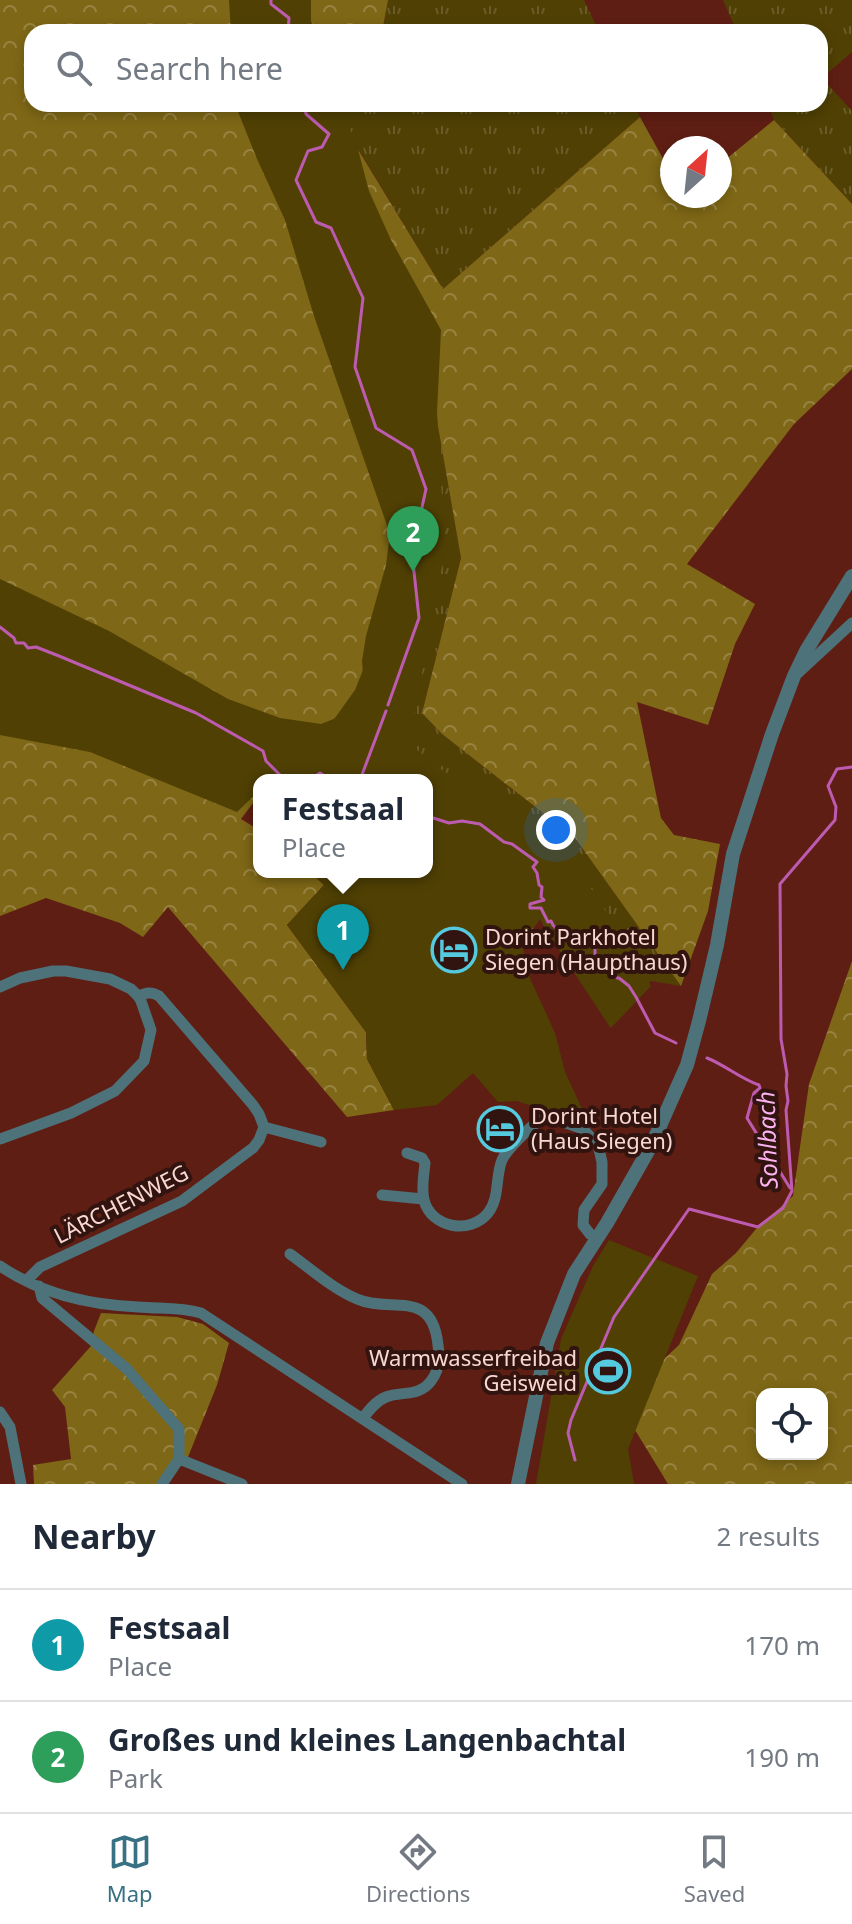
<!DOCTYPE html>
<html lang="en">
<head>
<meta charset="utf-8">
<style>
	:root { --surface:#fff; --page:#f2f2f3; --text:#1f2937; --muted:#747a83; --line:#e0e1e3; --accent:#377183 }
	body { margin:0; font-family:"Noto Sans",sans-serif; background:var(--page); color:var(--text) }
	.controls { position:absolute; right:24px; bottom:24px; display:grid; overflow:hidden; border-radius:16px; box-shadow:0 4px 12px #0003 }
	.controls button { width:72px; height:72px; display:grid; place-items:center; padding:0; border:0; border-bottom:2px solid var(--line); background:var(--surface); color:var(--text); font:40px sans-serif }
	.compass { position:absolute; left:660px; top:136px; width:72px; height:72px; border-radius:50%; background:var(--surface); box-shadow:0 4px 12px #0003; rotate:27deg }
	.you { position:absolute; left:556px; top:830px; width:28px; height:28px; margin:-20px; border:6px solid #fff; border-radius:50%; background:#1a73e8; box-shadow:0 0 0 12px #1a73e833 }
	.badge { display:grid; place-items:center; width:52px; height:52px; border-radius:50%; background:var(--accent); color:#fff; font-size:26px; font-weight:700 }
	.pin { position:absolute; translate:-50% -66px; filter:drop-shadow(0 2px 4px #0008) }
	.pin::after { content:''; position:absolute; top:42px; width:28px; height:24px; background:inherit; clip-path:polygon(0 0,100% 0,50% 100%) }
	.popup { position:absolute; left:253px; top:774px; width:180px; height:104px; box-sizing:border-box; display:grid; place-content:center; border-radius:16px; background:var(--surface); filter:drop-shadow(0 2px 6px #0005); font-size:26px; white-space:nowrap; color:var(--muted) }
	.popup b { font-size:30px; color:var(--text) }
	.popup::after { content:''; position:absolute; left:50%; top:100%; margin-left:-16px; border:16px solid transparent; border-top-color:var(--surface) }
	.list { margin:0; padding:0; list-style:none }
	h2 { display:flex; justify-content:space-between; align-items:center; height:104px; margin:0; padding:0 32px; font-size:34px }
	h2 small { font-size:26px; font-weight:400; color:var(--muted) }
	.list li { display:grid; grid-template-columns:52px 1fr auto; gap:24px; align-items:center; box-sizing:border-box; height:112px; padding:0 32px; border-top:2px solid var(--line) }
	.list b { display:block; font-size:30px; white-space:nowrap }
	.list p { margin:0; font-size:26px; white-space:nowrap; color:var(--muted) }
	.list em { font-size:26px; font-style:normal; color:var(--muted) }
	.icon { flex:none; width:44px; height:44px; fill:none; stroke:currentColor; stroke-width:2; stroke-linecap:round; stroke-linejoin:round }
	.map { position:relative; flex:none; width:852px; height:1484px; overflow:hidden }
	.search { position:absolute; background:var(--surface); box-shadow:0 4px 12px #0003; left:24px; right:24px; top:24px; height:88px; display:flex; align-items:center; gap:20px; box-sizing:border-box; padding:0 28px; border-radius:24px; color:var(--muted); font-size:30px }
	.sheet { height:328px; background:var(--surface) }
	nav { display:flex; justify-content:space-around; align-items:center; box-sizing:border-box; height:112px; border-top:2px solid var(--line); background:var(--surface); font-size:22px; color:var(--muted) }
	nav a { display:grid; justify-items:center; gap:4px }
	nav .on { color:var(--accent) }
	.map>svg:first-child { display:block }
	.grass { fill:url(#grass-tufts) }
	.forest { fill:url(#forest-crowns); fill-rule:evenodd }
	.park { fill:#504004 }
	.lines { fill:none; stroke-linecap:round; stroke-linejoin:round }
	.stream { stroke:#bd5bb1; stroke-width:3 }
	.minor { stroke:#4d727a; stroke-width:11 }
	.tertiary { stroke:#4d727a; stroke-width:14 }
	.labels { text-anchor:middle; stroke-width:8; stroke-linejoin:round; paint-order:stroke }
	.poi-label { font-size:22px; fill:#fad8d1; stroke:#31140f; text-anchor:start }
	.street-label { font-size:22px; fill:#fad8d1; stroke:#31140f }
	.water-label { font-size:24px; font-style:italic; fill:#fcb2f1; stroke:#31140f }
</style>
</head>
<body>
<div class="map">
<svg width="852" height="1484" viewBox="0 0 852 1484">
	<defs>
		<pattern id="grass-tufts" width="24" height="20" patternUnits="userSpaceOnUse" patternTransform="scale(2)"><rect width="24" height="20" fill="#504004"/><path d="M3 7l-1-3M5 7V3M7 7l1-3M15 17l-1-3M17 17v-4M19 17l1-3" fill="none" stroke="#6a5b28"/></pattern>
		<pattern id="forest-crowns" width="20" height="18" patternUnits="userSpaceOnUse" patternTransform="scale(2)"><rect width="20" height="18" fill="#7e6716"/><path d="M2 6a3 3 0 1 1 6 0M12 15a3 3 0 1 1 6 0" fill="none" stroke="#988342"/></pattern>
	</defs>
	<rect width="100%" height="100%" fill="#5f1e13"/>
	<path class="grass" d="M388,0H584L599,32H382Z
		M723,0H852V52L822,78L852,111V204L774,120L768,104H820V32H737Z
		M347,104H634L640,117L443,289L334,109Z
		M436,414L461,558L422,713L442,734L575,838L681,986L651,981L610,1027L546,930L540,919L522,945L500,920L427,780L188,685Z"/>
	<path class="forest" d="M0,0H388L382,32H32V104H347L334,110L443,289L640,117L672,175V196H720V164L774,120L852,204V369L794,424L687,564L755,604L735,644L708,725L637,702L661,818L674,835L720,844L708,911L681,986L575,838L442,734L422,713L461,558L436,415L382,441L395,590L355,690L322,736L259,780V795L241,819L259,830V872H310L324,885L287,925L366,1032L367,1059L394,1110L347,1117L168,907L143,937L120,923L46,898L0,916Z
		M852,961V1484H668L618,1402L679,1345L712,1274L736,1253L756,1229L793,1196L809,1084ZM762,1394H822V1454H762Z
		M101,1313L177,1317L203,1324L229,1343L217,1385L188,1457L169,1468L157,1484H34L33,1465L71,1459L65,1407L52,1390L91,1346L94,1331Z"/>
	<path class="park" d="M229,0H311V21L315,32H231Z
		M235,104H338L356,142L369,191L391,240L441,330L437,412L445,550L409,742L432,764L547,833L596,895L651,986L611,1028L534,907L509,930L522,945L529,976L555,1033L565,1072L586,1117L579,1122L517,1101L498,1102L473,1073L437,1105L394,1110L367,1059L366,1032L287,925L324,885L310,872H427V780H259V791L237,812L90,752L0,735V579L109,631L228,699L280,718L321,724L351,712L364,686L362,661L366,636L386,565L390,534L314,316L285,220L257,159Z
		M609,1240L698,1276L628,1449L634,1484H536L561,1339L593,1266Z"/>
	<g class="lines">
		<path class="stream" d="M271,0V4L289,18L288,32
			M304,104L306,114L329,134L322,147L308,151L296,180L316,222L331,228L363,298L355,367L376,428L412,450L426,489L412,553L419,618L388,705
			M0,627L14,638L16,643H24L28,648L36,647L59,656L196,713L263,751L266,761L285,780
			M319,780L317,775L320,773L331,780
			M360,780L386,711
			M427,816L449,823L462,821L480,824L504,842L512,844L537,862L533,867L537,873L539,885L542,887L541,897L544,900L530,904V908H541L548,922L551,921L553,925L562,935L571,934L592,939L595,942V955L599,962H602L617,978H619L629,986L636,997L655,1033L676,1043
			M707,1058C725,1065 741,1079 759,1085L760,1088L754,1093L747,1118L790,1188
			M575,1460L568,1433L571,1420L614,1317L689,1209L758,1227L783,1208L792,1191L786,1110L788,1101L786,1086L787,1074L781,1039L780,884L835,820L836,807L828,786L837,769L852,767"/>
		<path class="minor" d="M798,673L852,623
			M0,987L20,978L53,971H66L110,979L131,989L138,996L141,1001L151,1030L144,1061L115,1091L71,1113L0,1139
			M138,996C146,993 151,991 159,996L253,1105L259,1114L264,1127
			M407,1153L422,1158L425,1163C424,1174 421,1189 424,1200C431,1228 470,1235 488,1213C500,1198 495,1177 502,1160C509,1145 532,1127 544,1115L583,1129L598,1145L602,1162V1184L584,1210L583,1225L590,1234L596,1237
			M382,1195L423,1199
			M290,1254C311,1269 333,1289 357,1299C390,1314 432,1287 438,1345C440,1357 439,1371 431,1381C419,1397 402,1391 386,1397C376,1401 369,1410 363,1418
			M0,1266C41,1294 90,1305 138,1307C160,1309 180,1307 201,1313L462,1484
			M27,1280L40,1267L182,1201L253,1148L259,1140L264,1127L321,1142
			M39,1286L42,1298L127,1369L179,1429V1459L162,1484
			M0,1412L10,1427L21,1484
			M179,1459L242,1484"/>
		<path class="tertiary" d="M518,1484L547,1343L574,1274L607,1223L652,1144L687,1065L699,1021L717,945L733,854L772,734L794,676L806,651L852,576"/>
	</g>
	<defs>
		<g id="hotel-ring" transform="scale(2.3)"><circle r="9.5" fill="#31140f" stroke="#55cadf" stroke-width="1.5"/><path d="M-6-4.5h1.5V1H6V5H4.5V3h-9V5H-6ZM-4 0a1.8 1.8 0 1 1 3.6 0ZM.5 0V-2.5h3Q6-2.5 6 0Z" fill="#55cadf"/></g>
		<g id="stadium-ring" transform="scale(2.3)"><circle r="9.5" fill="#31140f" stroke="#55cadf" stroke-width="1.5"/><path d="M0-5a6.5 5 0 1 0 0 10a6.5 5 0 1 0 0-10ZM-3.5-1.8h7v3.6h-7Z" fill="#55cadf"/></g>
	</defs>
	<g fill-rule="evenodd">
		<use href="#hotel-ring" x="454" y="950"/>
		<use href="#hotel-ring" x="500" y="1129"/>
		<use href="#stadium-ring" x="608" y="1371"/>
	</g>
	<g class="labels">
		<g class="poi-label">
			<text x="485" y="945">Dorint Parkhotel<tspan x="485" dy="25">Siegen (Haupthaus)</tspan></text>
			<text x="531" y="1124">Dorint Hotel<tspan x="531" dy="25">(Haus Siegen)</tspan></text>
			<text x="577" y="1366" text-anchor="end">Warmwasserfreibad<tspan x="577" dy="25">Geisweid</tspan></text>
		</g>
		<g class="street-label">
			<text transform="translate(121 1204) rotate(-27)" y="8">LÄRCHENWEG</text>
		</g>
		<g class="water-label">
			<text transform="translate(768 1140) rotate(-92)" y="8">Sohlbach</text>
		</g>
	</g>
</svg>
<div class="controls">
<button><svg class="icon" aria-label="locate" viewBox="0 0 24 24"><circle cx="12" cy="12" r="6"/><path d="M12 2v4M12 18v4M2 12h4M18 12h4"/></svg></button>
</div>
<svg class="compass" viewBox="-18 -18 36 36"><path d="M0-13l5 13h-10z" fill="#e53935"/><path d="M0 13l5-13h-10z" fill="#747a83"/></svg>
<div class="you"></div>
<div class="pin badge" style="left:343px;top:970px;background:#0f9aa8">1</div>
<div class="popup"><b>Festsaal</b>Place</div>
<div class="pin badge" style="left:413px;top:572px;background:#2e9e5b">2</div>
<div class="search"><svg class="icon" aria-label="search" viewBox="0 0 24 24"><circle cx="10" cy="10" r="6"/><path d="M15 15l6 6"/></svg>Search here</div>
</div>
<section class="sheet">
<h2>Nearby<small>2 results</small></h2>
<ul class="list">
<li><span class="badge" style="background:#0f9aa8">1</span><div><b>Festsaal</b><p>Place</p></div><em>170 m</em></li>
<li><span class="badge" style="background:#2e9e5b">2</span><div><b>Großes und kleines Langenbachtal</b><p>Park</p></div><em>190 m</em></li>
</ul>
</section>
<nav>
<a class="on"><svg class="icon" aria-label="map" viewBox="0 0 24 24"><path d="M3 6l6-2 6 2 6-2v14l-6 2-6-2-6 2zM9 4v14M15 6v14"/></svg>Map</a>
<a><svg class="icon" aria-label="directions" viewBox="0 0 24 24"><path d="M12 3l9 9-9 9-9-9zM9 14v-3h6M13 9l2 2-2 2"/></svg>Directions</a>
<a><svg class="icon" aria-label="saved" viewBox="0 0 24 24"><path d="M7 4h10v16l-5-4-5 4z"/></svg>Saved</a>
</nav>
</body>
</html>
